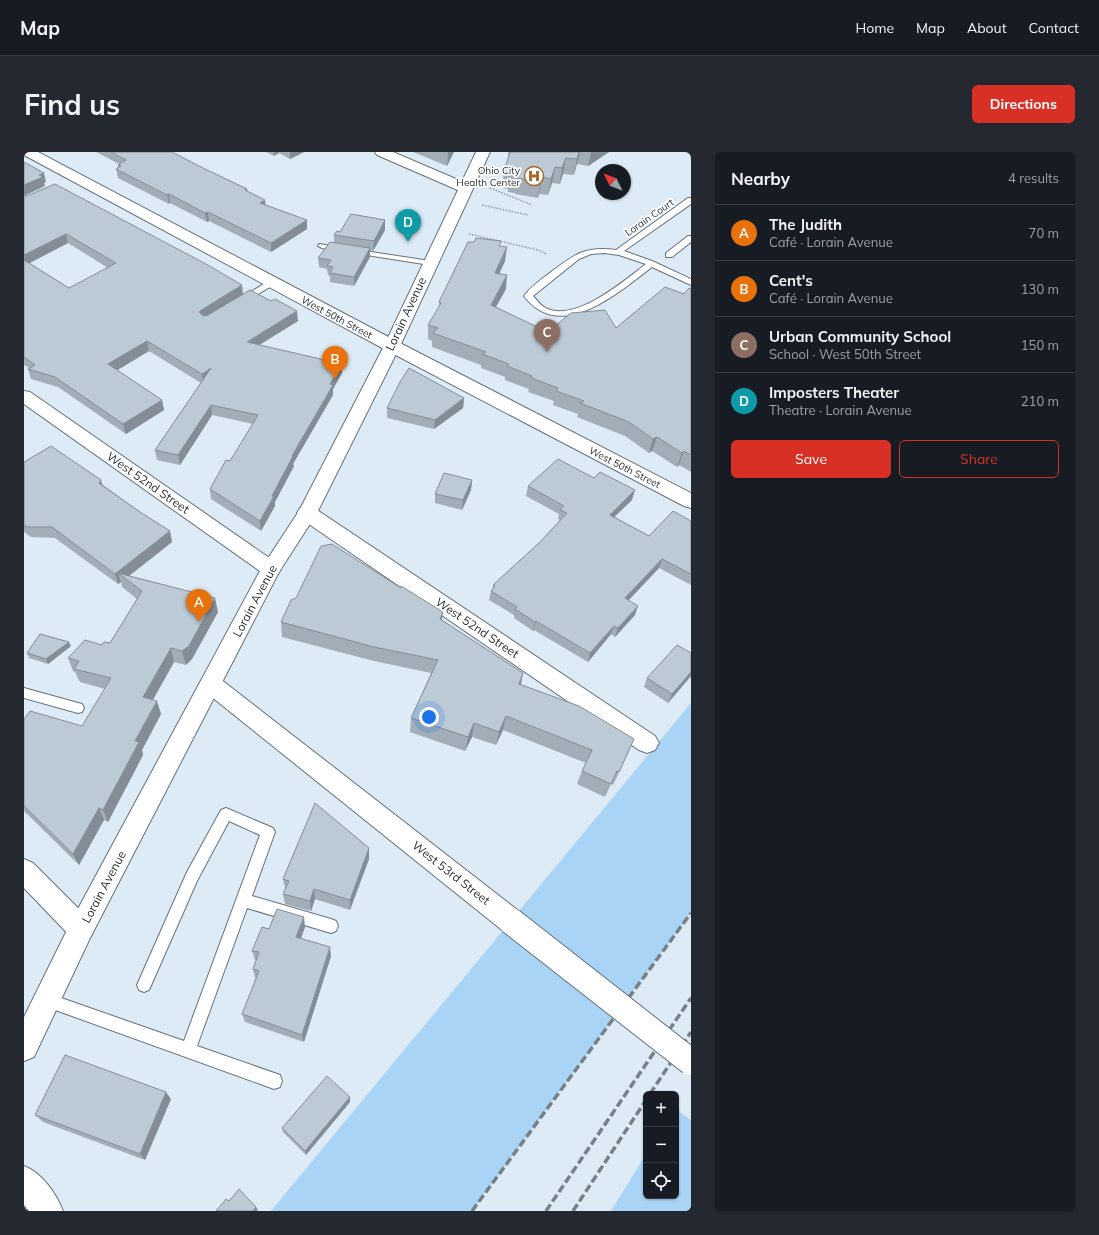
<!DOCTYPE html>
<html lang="en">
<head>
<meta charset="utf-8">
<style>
	:root { --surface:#171b24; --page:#242831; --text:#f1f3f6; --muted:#9ea1a6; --line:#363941; --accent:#d93025 }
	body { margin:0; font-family:Mulish,sans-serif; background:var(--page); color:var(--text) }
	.controls { position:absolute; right:12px; bottom:12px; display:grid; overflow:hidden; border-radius:6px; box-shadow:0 1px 3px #0004 }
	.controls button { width:36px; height:36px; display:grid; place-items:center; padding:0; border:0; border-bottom:1px solid var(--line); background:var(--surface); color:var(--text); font:20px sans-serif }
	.compass { position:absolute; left:571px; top:12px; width:36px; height:36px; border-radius:50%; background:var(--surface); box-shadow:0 1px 3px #0004; rotate:312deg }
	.you { position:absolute; left:405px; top:565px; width:14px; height:14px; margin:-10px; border:3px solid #fff; border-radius:50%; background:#1a73e8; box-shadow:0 0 0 6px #1a73e833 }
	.badge { display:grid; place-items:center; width:26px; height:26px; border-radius:50%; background:var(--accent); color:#fff; font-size:13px; font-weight:700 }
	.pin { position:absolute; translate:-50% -33px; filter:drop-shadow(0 1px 2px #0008) }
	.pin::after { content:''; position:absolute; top:21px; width:14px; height:12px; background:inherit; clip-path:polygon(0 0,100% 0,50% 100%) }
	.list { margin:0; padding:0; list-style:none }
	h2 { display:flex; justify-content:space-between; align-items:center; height:52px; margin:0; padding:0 16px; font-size:17px }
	h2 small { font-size:13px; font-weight:400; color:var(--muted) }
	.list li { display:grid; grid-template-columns:26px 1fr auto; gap:12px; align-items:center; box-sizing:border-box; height:56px; padding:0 16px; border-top:1px solid var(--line) }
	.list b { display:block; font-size:15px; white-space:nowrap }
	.list p { margin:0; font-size:13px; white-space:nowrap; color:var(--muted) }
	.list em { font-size:13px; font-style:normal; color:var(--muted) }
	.actions { display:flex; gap:8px; padding:12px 16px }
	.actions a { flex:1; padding:9px 0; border:1px solid var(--accent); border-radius:6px; text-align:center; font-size:14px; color:var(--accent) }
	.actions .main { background:var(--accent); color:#fff }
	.icon { flex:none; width:22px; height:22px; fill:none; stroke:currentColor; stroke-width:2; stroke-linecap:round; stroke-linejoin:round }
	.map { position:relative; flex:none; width:667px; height:1059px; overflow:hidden; border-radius:6px }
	header { display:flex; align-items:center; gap:24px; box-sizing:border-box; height:56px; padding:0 20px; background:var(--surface); border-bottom:1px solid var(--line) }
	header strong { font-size:19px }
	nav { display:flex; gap:22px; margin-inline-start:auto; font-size:14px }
	.intro { display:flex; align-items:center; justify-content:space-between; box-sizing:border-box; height:96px; padding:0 24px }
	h1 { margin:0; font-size:28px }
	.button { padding:10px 18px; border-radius:6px; background:var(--accent); color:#fff; font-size:14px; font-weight:700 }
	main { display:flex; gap:24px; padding:0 24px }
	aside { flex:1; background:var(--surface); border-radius:6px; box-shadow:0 1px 3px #0004 }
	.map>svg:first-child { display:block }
	.green { fill:#a9d4f5 }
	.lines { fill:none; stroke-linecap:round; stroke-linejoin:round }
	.service-casing { stroke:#65717b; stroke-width:2 }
	.minor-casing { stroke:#65717b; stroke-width:2 }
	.primary-casing { stroke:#65717b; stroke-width:2 }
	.path { stroke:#8f9aa2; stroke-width:1.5; stroke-dasharray:1.5 1.5; stroke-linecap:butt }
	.service { fill:#fff; fill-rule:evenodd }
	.minor { fill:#fff; fill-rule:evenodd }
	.primary { fill:#fff; fill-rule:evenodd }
	.rail { stroke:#768087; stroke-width:3.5; stroke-dasharray:8 3.5; stroke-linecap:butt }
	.minor-bridge-casing { stroke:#65717b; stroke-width:28; stroke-linecap:butt }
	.minor-bridge { stroke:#fff; stroke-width:26 }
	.wall { fill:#a2aeb7; fill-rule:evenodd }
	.shaded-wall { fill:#848d95 }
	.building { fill:#bccad5; stroke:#848d95 }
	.labels { text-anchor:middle; stroke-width:3.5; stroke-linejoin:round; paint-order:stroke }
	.far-poi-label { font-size:10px; fill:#282e32; stroke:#fff; text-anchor:end }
	.far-street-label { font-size:10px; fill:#282e32; stroke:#fff }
	.street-label { font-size:12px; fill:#282e32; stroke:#fff }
</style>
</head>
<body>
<header>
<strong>Map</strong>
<nav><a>Home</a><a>Map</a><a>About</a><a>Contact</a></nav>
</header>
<div class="intro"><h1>Find us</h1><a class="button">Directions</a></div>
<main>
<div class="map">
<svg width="667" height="1059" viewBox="0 0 667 1059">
	<rect width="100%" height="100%" fill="#ddebf6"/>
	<path class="green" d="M667,551V761L448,1059H247Z
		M652,957L667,968V1059H587L622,1002V1044H652Z"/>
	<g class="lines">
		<g class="service-casing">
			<path id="service" d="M664,46H667V52L600,99L628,109L667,127V133L628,115C594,141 536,192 500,144C507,134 518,127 527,120C551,102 561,94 592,98ZM580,101L595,103L622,112C600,129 549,173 520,155C516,153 512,147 509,144L555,107L567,102Z
				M664,84H667V90L648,105H642V101Z
				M295,92L406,109L410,111L406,113L298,96L294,94Z
				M248,127L252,130L251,132L219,151H213L212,149Z
				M0,536L54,551L58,552L60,556L58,560L54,561L0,546Z
				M202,656L249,676L251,680L228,744L307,767L312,769L314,774L312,779L307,781L223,756L173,894L256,923L258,929L256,935L250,937L23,855L18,853L16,848L18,843L23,841L160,889L236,683L205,669L173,729L125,838L120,840L115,838L113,833L163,720L197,658Z"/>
		</g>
		<g class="minor-casing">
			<path id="minor" d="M0,0H14L374,190L667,341V356L660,354L362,198L0,3Z
				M351,0H369L446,33L448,36L446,39L441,40L436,39L353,3Z
				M0,239L6,240L254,412L257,417L254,422L247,424L240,422L0,252Z
				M283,354L290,356L631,584L635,591L631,598L623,601L615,598L276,366L273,361L276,356Z
				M187,523L195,526L496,760L500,769L496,778L487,781L478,778L179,538L176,532L179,526Z
				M0,707L9,711L66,768L70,777L66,786L57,790L48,786L0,736Z
				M0,1014C18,1021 32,1041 39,1059H5L0,1053Z"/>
		</g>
		<g class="primary-casing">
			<path id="primary" d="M452,0H466L376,194L293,361L255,420L66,786L10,905L0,909V865L48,768L237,417L275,359L360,194Z"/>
		</g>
		<path class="path" d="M466,36L508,53
			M458,53L504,63
			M445,82L514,98L523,102"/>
		<use href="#service" class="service"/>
		<use href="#minor" class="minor"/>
		<use href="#primary" class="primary"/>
		<path class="rail" d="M626,942L667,880
			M448,1059L667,761
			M522,1059L667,846
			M549,1059L622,948"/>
		<g class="minor-bridge-casing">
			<path id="minor-bridge" d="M487,769L667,910"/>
		</g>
		<use href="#minor-bridge" class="minor-bridge"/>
	</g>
	<path class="wall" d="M72,0H148L179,16L223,37L224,40L241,53L283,68V77L247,100L185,69L183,70L146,51L145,52L94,26L92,17L94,15V13L95,12Z
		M242,0H280L266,7L255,1L250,4Z
		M389,0H430L423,14Z
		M484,0H585L564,14L553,12L550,23L539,22L536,32L528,31L524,43L515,42L514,46L491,42V41L484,40V37L478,36L480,19L484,7Z
		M0,45L219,143L274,169L235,193L318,221L309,237V243L269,312L270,314L251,350V354L237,379L187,347L186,337L206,309L229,272L188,263L156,313L133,308L131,298L177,231L125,199L93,218L138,248L140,258L102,282L34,235L7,227L4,217L5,216L0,213ZM44,91L84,116L45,136L5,111Z
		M361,68V78L349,99L346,98V105L330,134L306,130V124L304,123L303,117L295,115L294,106L310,90V83Z
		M476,95L481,109L475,122L482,137L472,155L524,180L592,176L660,142L667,137V320L655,313L653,315L628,299L625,301L601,284L553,265L554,262L529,253L530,249L504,240L505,237L481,228V225L457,216V213L408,195V189L404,187V173L415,155V150Z
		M440,246L439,256L410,277L363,266V256Z
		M0,310L79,333L116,360L146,379L148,390L105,424L194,460L168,507L162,513L150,510L129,548L137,562L118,598L119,603L84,670L80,668L55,713L0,659V567L58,574L81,537L56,530L51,520L49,519L44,506L78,493L86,491L113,447L98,435L97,430L94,432L31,386L7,385L0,380Z
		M448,328L447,338L438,358L411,351V342Z
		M504,334L608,348L590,365L625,384L667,369V433L635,416L605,448L611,463L591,485L587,482L564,510L510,478L509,479L490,466V463L465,448L467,439L469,437V433L516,390L536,368L534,367L535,362L502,344Z
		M418,468L499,521L497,533L604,601L589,633L587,632L581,645L553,632L558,619L562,611L479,578L472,593L448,585L441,599L386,580L387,566L407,521L350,509L258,485L257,470Z
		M47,494L24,512L5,506L3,501Z
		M667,501V524L644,551L620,535L623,526Z
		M345,707L326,758L291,747L287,759L261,752L259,742L261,737L259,727Z
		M281,775L277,786L307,804L280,890L221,870L218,862L232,826H231L229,817L232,808H231L228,799L245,777Z
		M326,945V950L282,1003L259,980L258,976Z
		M147,947L121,1008L19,970L11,963Z"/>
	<path class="shaded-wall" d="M250,0H254L255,1L250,4Z
		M266,0H280L266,7Z
		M424,0H430L423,14Z
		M555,0H556L553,12L550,23L553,7Z
		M567,0H585L564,14Z
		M542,6L539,22L536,32L538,16Z
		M531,15L528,31L524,43L527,27Z
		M20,21L22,30L20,31L21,34L0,44V33L15,23Z
		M518,25L515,42L514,46L516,30Z
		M145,42L146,51L145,52L143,43Z
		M241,48L242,57L236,51Z
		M184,60L185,69L183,70L181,61Z
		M283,68V77L247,100V91Z
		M361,68V78L349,99L350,89Z
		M42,82L44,91L0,114V103Z
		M483,95L481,109L469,135L471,121Z
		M346,96V105L330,134V125Z
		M483,123L482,137L465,167L467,153Z
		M218,133L219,143L177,171L176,159Z
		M273,159L274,169L224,200L223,190Z
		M123,189L125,199L87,222L84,212Z
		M318,212V221L309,237V243L269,312L270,314L251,350V354L237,379L236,369L248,344L268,304L306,232Z
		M187,216L179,232L178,222Z
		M440,246L439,256L410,277L411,268Z
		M138,248L140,258L102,282L99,272Z
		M187,253L188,263L156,313L154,303Z
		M633,285L628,299L625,301L629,287Z
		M660,299L655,313L653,315L658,301Z
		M77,328L80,338L75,331Z
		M448,328L447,338L438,358L439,348Z
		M611,338L608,348L583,372L586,363Z
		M146,379L148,390L101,427L94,421L97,430L94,432L91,422Z
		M638,407L635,416L598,455L601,446Z
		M191,446L194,460L168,507L162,513L158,499Z
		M614,454L611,463L591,485L594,476Z
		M419,460L417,475L416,467Z
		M512,469L510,478L509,479L511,470Z
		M590,474L587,482L564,510L566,501Z
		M45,490L47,494L24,512L22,507Z
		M147,496L150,510L123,558L119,545Z
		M667,520V524L644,551L648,542Z
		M499,521L496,535L495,532Z
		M133,549L137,562L118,598L119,603L84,670L79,658L111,589Z
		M482,564L479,578L472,593L475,580Z
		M450,571L448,585L441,599L444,585Z
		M610,587L604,601L589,633L595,620Z
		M75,656L80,668L55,713L49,702Z
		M345,696V707L326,758V748Z
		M290,737L291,747L287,759L286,749Z
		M280,765L281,775L274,794L272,785Z
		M306,795L307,804L280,890L278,883Z
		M142,940L147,947L121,1008L116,1002Z
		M326,945V950L282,1003L281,999Z
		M232,1055L234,1058L233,1059H229Z"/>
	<path class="building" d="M87,0H148L179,16L223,37L221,38L241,48L236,51L283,68L247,91L184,60L181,61L145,42L143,43L92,17L97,14L94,13L102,8Z
		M486,0H555L553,7L542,6L538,16L531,15L527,27L518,25L516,30L493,26V24L486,23L487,21L480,19Z
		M0,10L20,21L15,23L19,25L0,33Z
		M31,32L182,112L218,133L176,159V161L180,164L184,163L226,138L247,149L251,147L273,159L223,190L318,212L306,232L309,233L268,304H269L248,344H250L236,369L186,337L202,308L206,309L234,263L187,253L154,303L131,298L187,216L178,222L123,189L84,212L138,248L99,272L31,225L4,217L11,213L0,205V108L45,136L92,111L42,82L0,103V45Z
		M327,62L361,68L350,89L310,83L313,79L316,80Z
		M452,86L477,89L475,94L483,95L471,121L483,123L467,153L524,180L547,161L581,158L592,176L641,135L660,142L665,136L667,137V303L660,299L658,301L633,285L629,287L605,270L556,251L560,249L532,239L534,236L507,226L508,224L483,214L485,212L458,202L462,200L409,181L414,176L404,173L417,151L415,150L444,90H450Z
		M306,90L346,96L330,125L306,121L309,115L303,114L307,108L294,106Z
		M385,216L440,246L411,268L363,256L376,230Z
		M27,294L77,328L75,331L116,360L146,379L91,422L28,375H3L0,373V310Z
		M534,307L570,326L576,320L611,338L586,363L625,384L649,359L667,369V422L638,407L601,446L614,454L594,476L590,474L566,501L512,469L511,470L491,457L493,455L467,439L471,434L469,433L516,390L543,361L536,358L540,354L504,334Z
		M420,321L448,328L439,348L411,342Z
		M308,392L377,436V434L419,460L416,467L499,521L495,532L555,554L610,587L595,620L593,619L587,632L558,619L568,598L482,564L475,580L450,571L444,585L387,566L414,508L350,495L257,470L267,448L272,446L297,394Z
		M94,421L191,446L165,494L158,499L147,496L119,545L133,549L111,589L115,590L79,658L75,656L49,702L0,654V567L6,559L58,574L87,526L50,517L55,509L44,506L61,488L78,493L80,490L86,491L118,439Z
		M16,482L45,490L22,507L3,501Z
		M653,493L667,501V520L648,542L623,526Z
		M291,651L345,696L326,748L290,737L286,749L259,742L265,729L259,727Z
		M253,757L280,765L272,785L306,795L278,883L218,862L235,819L229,817L235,800L228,799L238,775L245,777Z
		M41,903L142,940L116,1002L11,963Z
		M303,924L326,945L281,999L258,976Z
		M215,1037L232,1055L229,1059H192L202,1047L205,1049Z"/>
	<defs>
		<g id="hospital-ring" transform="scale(1)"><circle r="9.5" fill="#fff" stroke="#a86a2f" stroke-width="1.5"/><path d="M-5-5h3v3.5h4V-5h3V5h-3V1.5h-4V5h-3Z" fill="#a86a2f"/></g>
	</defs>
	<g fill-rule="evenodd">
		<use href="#hospital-ring" x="510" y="24"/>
	</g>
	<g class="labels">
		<g class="far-poi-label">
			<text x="496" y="22">Ohio City<tspan x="496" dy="12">Health Center</tspan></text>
		</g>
		<g class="far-street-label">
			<text transform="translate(625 65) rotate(-35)" y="4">Lorain Court</text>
			<text transform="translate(313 165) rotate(28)" y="4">West 50th Street</text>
			<text transform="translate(601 315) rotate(27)" y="4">West 50th Street</text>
		</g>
		<g class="street-label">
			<text transform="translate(382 162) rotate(-65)" y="4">Lorain Avenue</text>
			<text transform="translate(124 331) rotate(35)" y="4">West 52nd Street</text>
			<text transform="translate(231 449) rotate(-62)" y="4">Lorain Avenue</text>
			<text transform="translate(453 476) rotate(34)" y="4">West 52nd Street</text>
			<text transform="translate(427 721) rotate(38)" y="4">West 53rd Street</text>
			<text transform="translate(80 735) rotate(-62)" y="4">Lorain Avenue</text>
		</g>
	</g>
</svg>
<div class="controls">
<button>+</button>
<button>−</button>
<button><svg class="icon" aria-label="locate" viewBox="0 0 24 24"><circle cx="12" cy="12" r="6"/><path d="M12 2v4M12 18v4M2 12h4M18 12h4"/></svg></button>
</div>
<svg class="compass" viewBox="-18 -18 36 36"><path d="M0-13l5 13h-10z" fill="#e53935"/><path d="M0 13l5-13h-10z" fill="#9ea1a6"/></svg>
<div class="you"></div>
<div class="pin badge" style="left:175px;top:470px;background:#e8710a">A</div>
<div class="pin badge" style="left:311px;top:227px;background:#e8710a">B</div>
<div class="pin badge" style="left:523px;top:200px;background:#8d6e63">C</div>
<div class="pin badge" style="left:384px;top:90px;background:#0f9aa8">D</div>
</div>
<aside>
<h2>Nearby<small>4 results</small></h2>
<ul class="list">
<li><span class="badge" style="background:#e8710a">A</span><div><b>The Judith</b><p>Café · Lorain Avenue</p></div><em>70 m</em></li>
<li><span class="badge" style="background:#e8710a">B</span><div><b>Cent's</b><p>Café · Lorain Avenue</p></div><em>130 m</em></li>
<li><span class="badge" style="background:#8d6e63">C</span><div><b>Urban Community School</b><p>School · West 50th Street</p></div><em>150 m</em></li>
<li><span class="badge" style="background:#0f9aa8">D</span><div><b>Imposters Theater</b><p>Theatre · Lorain Avenue</p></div><em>210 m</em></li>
</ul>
<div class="actions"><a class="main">Save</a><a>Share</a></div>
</aside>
</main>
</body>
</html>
